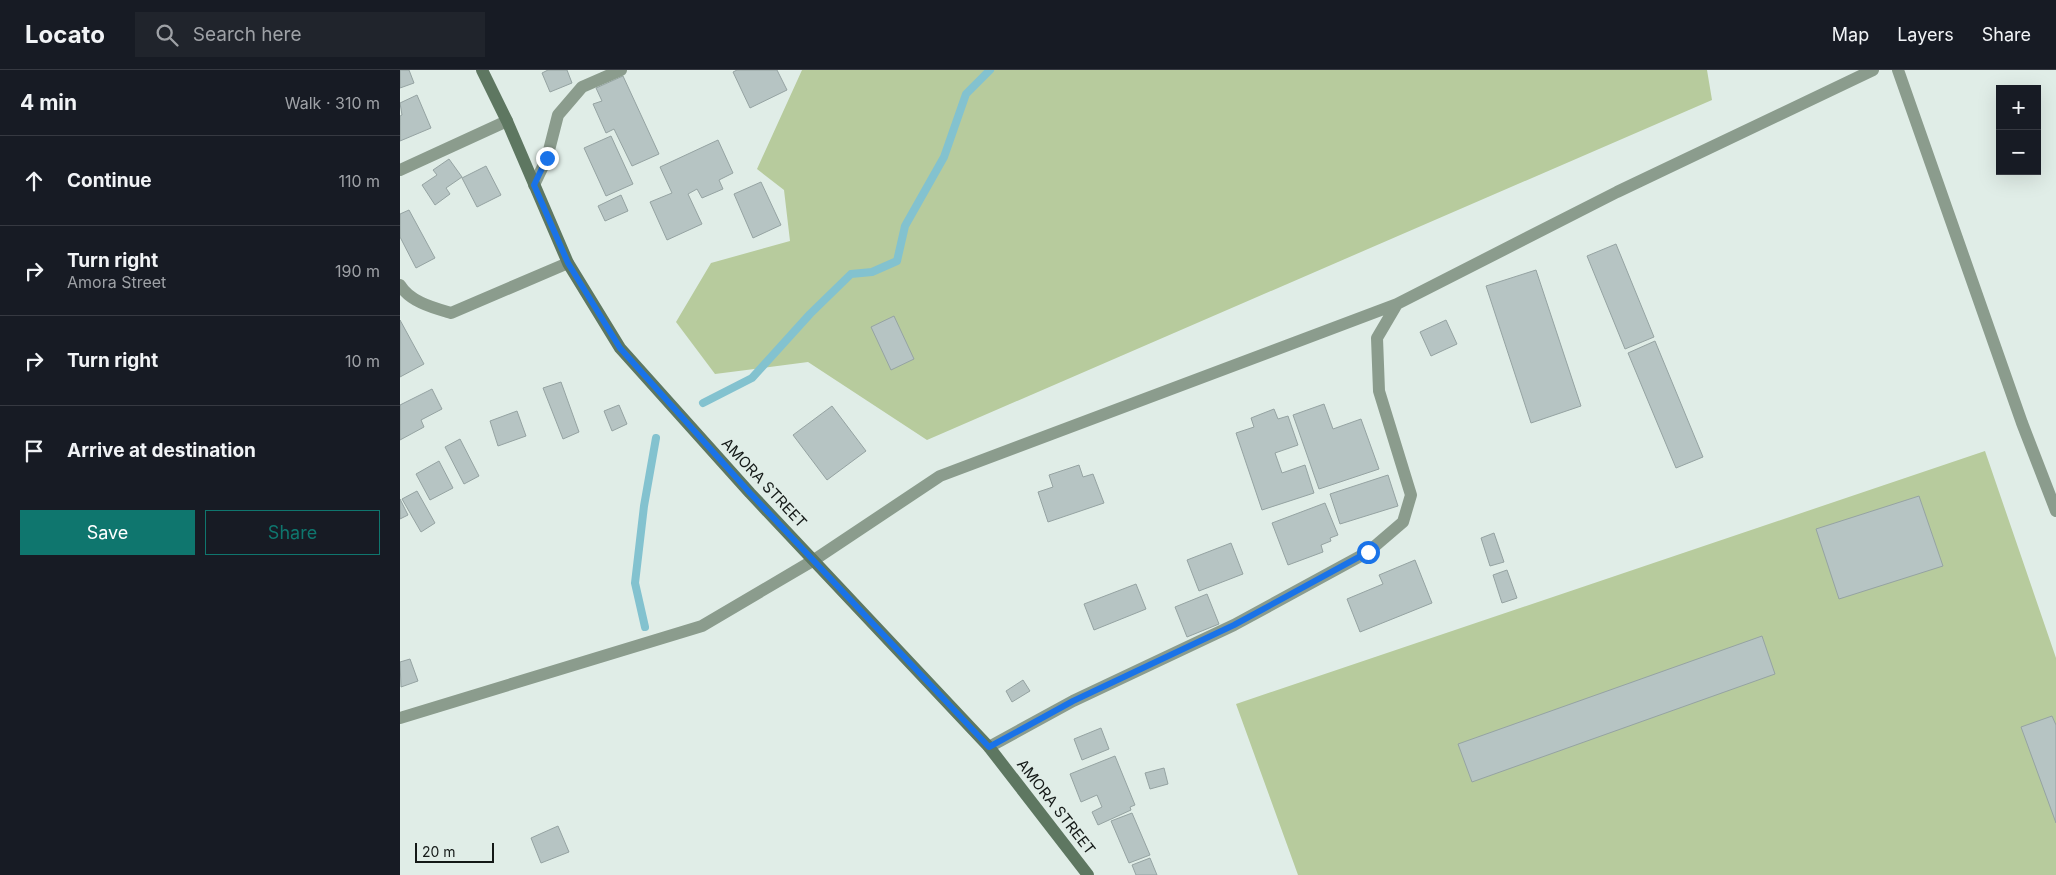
<!DOCTYPE html>
<html lang="en">
<head>
<meta charset="utf-8">
<style>
	:root { --surface:#171b24; --page:#20242c; --text:#f1f3f6; --muted:#9ea1a6; --line:#363941; --accent:#0f766e }
	body { margin:0; font-family:Inter,sans-serif; background:var(--page); color:var(--text) }
	.controls { position:absolute; right:15px; top:15px; display:grid; overflow:hidden; border-radius:0px; box-shadow:0 5px 20px #0002 }
	.controls button { width:45px; height:45px; display:grid; place-items:center; padding:0; border:0; border-bottom:1px solid var(--line); background:var(--surface); color:var(--text); font:25px sans-serif }
	.scale { position:absolute; left:15px; bottom:12px; width:79px; box-sizing:border-box; padding-left:5px; border:2px solid #141917; border-top:0; font-size:14px; line-height:18px; white-space:nowrap; color:#141917; -webkit-text-stroke:4px #e0ede7; paint-order:stroke }
	.stop { position:absolute; width:15px; height:15px; margin:-11px; border:4px solid #1a73e8; border-radius:50%; background:#fff }
	.stop.end { background:#1a73e8; border-color:#fff; box-shadow:0 1px 5px #0008 }
	.list { margin:0; padding:0; list-style:none }
	h2 { display:flex; justify-content:space-between; align-items:center; height:65px; margin:0; padding:0 20px; font-size:21px }
	h2 small { font-size:16px; font-weight:400; color:var(--muted) }
	.list li { display:grid; grid-template-columns:32px 1fr auto; gap:15px; align-items:center; box-sizing:border-box; height:90px; padding:0 20px; border-top:1px solid var(--line) }
	.list b { display:block; font-size:19px; white-space:nowrap }
	.list p { margin:0; font-size:16px; white-space:nowrap; color:var(--muted) }
	.list em { font-size:16px; font-style:normal; color:var(--muted) }
	.actions { display:flex; gap:10px; padding:15px 20px }
	.actions a { flex:1; padding:11px 0; border:1px solid var(--accent); border-radius:0px; text-align:center; font-size:18px; color:var(--accent) }
	.actions .main { background:var(--accent); color:#fff }
	.icon { flex:none; width:28px; height:28px; fill:none; stroke:currentColor; stroke-width:2; stroke-linecap:round; stroke-linejoin:round }
	.map { position:relative; flex:none; width:1656px; height:805px; overflow:hidden }
	header { display:flex; align-items:center; gap:30px; box-sizing:border-box; height:70px; padding:0 25px; background:var(--surface); border-bottom:1px solid var(--line) }
	header strong { font-size:24px }
	nav { display:flex; gap:28px; margin-inline-start:auto; font-size:18px }
	.search { width:350px; height:45px; background:var(--page); display:flex; align-items:center; gap:12px; box-sizing:border-box; padding:0 18px; border-radius:0px; color:var(--muted); font-size:19px }
	main { display:flex }
	aside { flex:1; background:var(--surface) }
	.map>svg:first-child { display:block }
	.green { fill:#b7cb9d }
	.lines { fill:none; stroke-linecap:round; stroke-linejoin:round }
	.stream { stroke:#83c2cf; stroke-width:8 }
	.building { fill:#b6c4c3; stroke:#95a3a2 }
	.street { stroke:#8b9c8d; stroke-width:12 }
	.secondary { stroke:#5e7761; stroke-width:12 }
	.route { stroke:#1a73e8; stroke-width:6 }
	.labels { text-anchor:middle; stroke-width:4; stroke-linejoin:round; paint-order:stroke }
	.street-label { font-size:15px; fill:#141917; stroke:#e0ede7 }
</style>
</head>
<body>
<header>
<strong>Locato</strong>
<div class="search"><svg class="icon" aria-label="search" viewBox="0 0 24 24"><circle cx="10" cy="10" r="6"/><path d="M15 15l6 6"/></svg>Search here</div>
<nav><a>Map</a><a>Layers</a><a>Share</a></nav>
</header>
<main>
<aside>
<h2>4 min<small>Walk · 310 m</small></h2>
<ul class="list">
<li><svg class="icon" aria-label="ahead" viewBox="0 0 24 24"><path d="M12 20V5M6 11l6-6 6 6"/></svg><div><b>Continue</b></div><em>110 m</em></li>
<li><svg class="icon" aria-label="right" viewBox="0 0 24 24"><path d="M7 20v-9h11M14 6l5 5-5 5"/></svg><div><b>Turn right</b><p>Amora Street</p></div><em>190 m</em></li>
<li><svg class="icon" aria-label="right" viewBox="0 0 24 24"><path d="M7 20v-9h11M14 6l5 5-5 5"/></svg><div><b>Turn right</b></div><em>10 m</em></li>
<li><svg class="icon" aria-label="arrive" viewBox="0 0 24 24"><path d="M6 21V4h12l-3 4 3 4H6"/></svg><div><b>Arrive at destination</b></div></li>
</ul>
<div class="actions"><a class="main">Save</a><a>Share</a></div>
</aside>
<div class="map">
<svg width="1656" height="805" viewBox="0 0 1656 805">
	<rect width="100%" height="100%" fill="#e0ede7"/>
	<path class="green" d="M402,0H1307L1312,30L527,370L408,292L315,304L276,252L311,193L390,171L384,120L357,99Z
		M1585,381L1656,588V805H898L836,634Z"/>
	<g class="lines">
		<path class="stream" d="M303,333L352,308L410,244L451,204L472,202L497,191L505,156L544,87L566,24L590,0
			M245,557L235,513L244,436L256,368"/>
	</g>
	<path class="building" d="M0,0H9L14,13L0,18Z
		M148,0H167L172,13L150,22L142,3Z
		M337,0H377L387,20L350,38L333,2Z
		M223,6L259,84L232,96L214,59L206,63L193,34L202,31L196,18Z
		M17,25L31,58L0,71V46L2,45L0,33Z
		M211,66L233,114L206,126L184,78Z
		M318,70L333,103L319,110L323,119L302,128L297,119L288,124L302,154L267,170L250,132L272,123L260,97Z
		M49,89L62,107L46,118L50,124L35,135L22,115L37,105L33,100Z
		M86,96L101,125L77,137L62,108Z
		M361,112L381,155L353,168L334,124Z
		M221,125L228,141L205,151L198,136Z
		M9,140L35,188L16,198L0,167V144Z
		M1216,174L1254,267L1225,279L1187,186Z
		M1136,200L1181,336L1131,353L1086,216Z
		M494,246L514,289L491,300L471,257Z
		M0,250L24,294L0,307Z
		M1046,250L1057,274L1031,286L1020,262Z
		M1255,271L1303,387L1276,398L1228,283Z
		M161,312L179,362L163,369L143,318Z
		M32,319L42,339L21,350L24,357L0,370V335Z
		M924,334L933,359L961,349L979,399L919,419L893,345Z
		M219,335L227,354L212,361L204,341Z
		M432,336L466,381L427,410L393,365Z
		M874,339L878,349L888,346L898,375L875,383L882,403L905,395L914,423L862,440L836,363L854,357L851,348Z
		M117,341L126,366L98,376L90,351Z
		M60,369L79,406L64,414L45,377Z
		M39,391L53,418L30,430L16,404Z
		M679,395L683,407L693,404L704,433L648,452L638,422L653,417L649,405Z
		M988,405L998,436L940,454L930,424Z
		M17,421L35,453L21,462L2,429Z
		M1519,426L1543,496L1439,529L1416,459Z
		M0,429L8,445L0,449Z
		M925,433L938,465L930,468L931,471L921,475L923,482L888,495L872,453Z
		M1094,463L1104,492L1090,496L1081,468Z
		M831,473L843,504L799,521L787,490Z
		M1015,490L1032,533L960,562L947,529L983,514L979,505Z
		M1107,500L1117,528L1102,533L1093,505Z
		M736,514L746,539L694,560L684,534Z
		M807,524L819,554L787,567L775,537Z
		M1362,566L1375,604L1072,712L1058,674Z
		M10,589L18,611L1,617L0,592Z
		M623,610L630,621L612,632L606,621Z
		M1652,646L1656,655V753L1621,657Z
		M701,658L709,679L682,690L674,669Z
		M715,686L735,735L730,737L731,740L698,755L692,742L702,737L697,725L681,732L670,704Z
		M764,698L768,714L750,719L745,703Z
		M732,743L750,785L729,793L711,751Z
		M158,756L169,782L141,793L131,768Z
		M750,788L757,805H736L732,795Z"/>
	<g class="lines">
		<path class="street" d="M1498,0L1622,353L1656,441
			M0,100L107,51
			M134,115L147,88L158,45L182,17L221,0
			M0,215C10,232 34,238 51,243L168,193
			M0,648L302,556L414,490L540,406L997,234
			M589,677L673,631L834,555L968,482L1003,452L1011,425L979,321L977,268L997,234L1217,122L1473,0"/>
		<path class="secondary" d="M82,0L107,51L168,193L220,278L350,423L589,677L688,805"/>
	</g>
	<g class="lines">
		<path class="route" d="M147,88L134,115L168,193L220,278L350,423L589,677L673,631L834,555L968,482"/>
	</g>
	<g class="labels">
		<g class="street-label">
			<text transform="translate(364 413) rotate(47)" y="5">AMORA STREET</text>
			<text transform="translate(656 737) rotate(52)" y="5">AMORA STREET</text>
		</g>
	</g>
</svg>
<div class="controls">
<button>+</button>
<button>−</button>
</div>
<div class="scale">20 m</div>
<div class="stop" style="left:968px;top:482px"></div>
<div class="stop end" style="left:147px;top:88px"></div>
</div>
</main>
</body>
</html>
